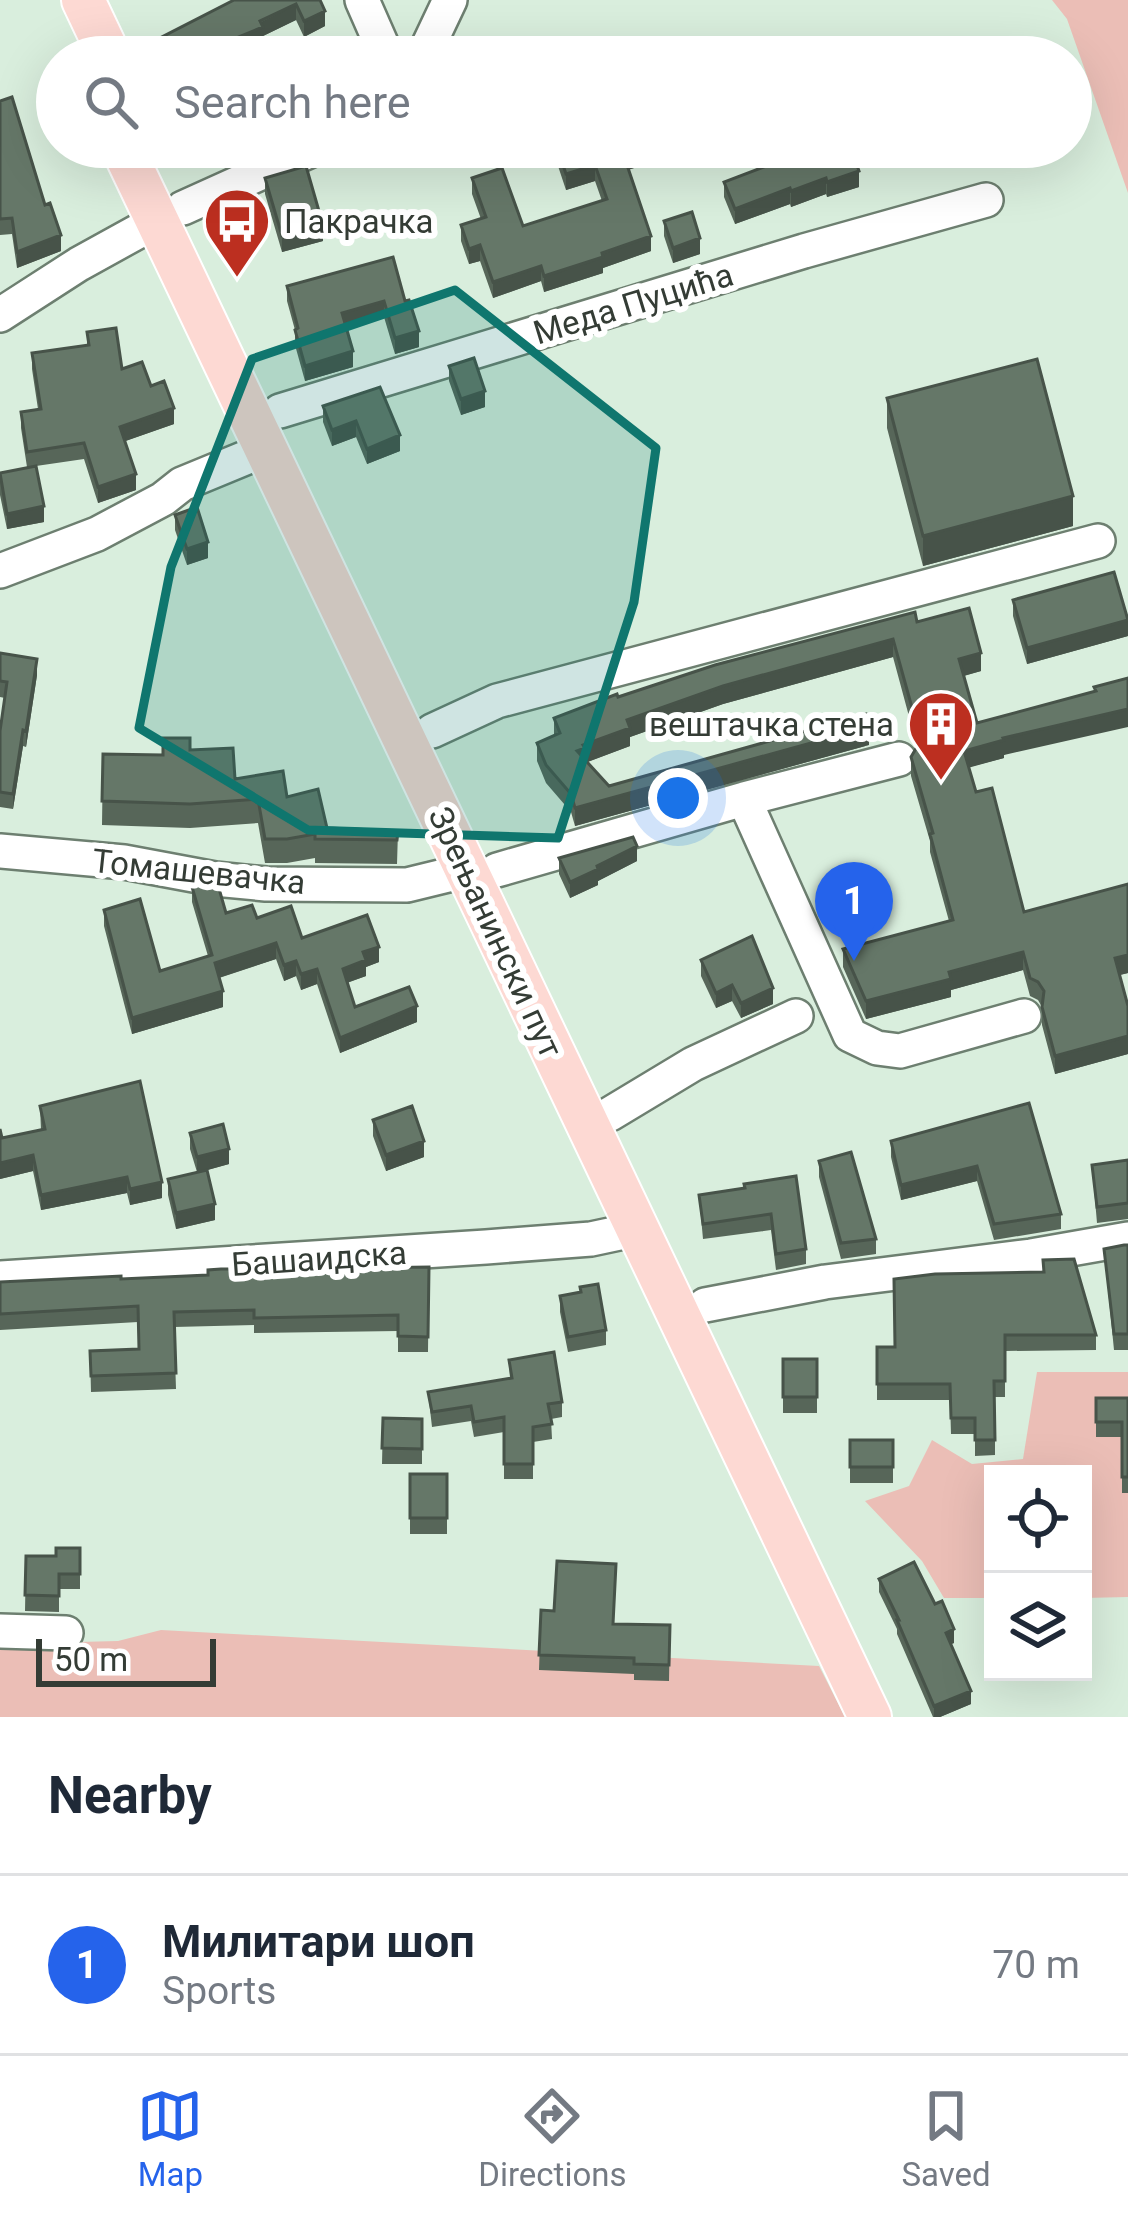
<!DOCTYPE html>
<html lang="en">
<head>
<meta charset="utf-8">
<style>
	:root { --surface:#fff; --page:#f2f2f3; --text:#1f2937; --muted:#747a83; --line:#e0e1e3; --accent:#2563eb }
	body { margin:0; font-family:Roboto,sans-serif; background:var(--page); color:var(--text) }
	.controls { position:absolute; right:36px; bottom:36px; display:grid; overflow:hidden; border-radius:0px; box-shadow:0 12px 48px #0002 }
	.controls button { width:108px; height:108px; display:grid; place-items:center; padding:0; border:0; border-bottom:3px solid var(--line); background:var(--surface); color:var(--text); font:60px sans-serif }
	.scale { position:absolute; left:36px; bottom:30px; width:180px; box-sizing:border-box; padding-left:12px; border:6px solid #343c35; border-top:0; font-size:33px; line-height:42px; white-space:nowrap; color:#343c35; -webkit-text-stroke:9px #fff; paint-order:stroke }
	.you { position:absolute; left:678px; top:798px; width:42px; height:42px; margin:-30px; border:9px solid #fff; border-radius:50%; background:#1a73e8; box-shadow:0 0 0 18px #1a73e833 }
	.badge { display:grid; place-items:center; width:78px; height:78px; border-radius:50%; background:var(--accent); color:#fff; font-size:39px; font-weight:700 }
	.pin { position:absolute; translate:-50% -99px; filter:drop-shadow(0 3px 6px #0008) }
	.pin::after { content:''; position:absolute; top:63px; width:42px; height:36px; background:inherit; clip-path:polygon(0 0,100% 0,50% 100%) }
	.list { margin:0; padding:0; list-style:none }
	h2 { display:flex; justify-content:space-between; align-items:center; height:156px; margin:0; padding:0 48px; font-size:51px }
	h2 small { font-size:39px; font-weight:400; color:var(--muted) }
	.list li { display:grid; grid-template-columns:78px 1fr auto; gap:36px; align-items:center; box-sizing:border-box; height:180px; padding:0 48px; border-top:3px solid var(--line) }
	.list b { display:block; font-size:45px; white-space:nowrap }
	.list p { margin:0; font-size:39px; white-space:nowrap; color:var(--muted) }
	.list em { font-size:39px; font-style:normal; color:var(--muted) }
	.icon { flex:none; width:66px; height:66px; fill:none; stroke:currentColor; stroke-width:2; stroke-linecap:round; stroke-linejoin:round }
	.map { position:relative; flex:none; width:1128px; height:1717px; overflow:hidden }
	.search { position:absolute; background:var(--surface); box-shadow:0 12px 48px #0002; left:36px; right:36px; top:36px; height:132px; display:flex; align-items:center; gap:30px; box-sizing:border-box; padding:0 42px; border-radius:66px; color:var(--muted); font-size:45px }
	.sheet { height:336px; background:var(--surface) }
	nav { display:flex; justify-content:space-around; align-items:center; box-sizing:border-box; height:168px; border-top:3px solid var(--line); background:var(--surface); font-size:33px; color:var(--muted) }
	nav a { display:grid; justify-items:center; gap:6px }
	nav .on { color:var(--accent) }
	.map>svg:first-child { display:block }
	.green { fill:#ebbeb6 }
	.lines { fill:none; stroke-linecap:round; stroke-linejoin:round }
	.minor-casing { stroke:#6d7f70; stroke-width:38 }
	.major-casing { stroke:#fff; stroke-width:46 }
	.minor { stroke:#fff; stroke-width:33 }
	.major { stroke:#fdd9d3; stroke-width:42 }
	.wall { fill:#576659 }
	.shaded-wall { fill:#475349 }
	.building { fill:#657768; stroke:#475349; stroke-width:3 }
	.marked { fill:#0f766e; fill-opacity:0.2; stroke:#0f766e; stroke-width:9; stroke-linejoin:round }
	.labels { text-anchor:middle; stroke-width:12; stroke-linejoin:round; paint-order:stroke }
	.poi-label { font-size:33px; fill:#343c35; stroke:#fff; text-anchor:start }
	.street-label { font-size:33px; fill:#343c35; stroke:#fff }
</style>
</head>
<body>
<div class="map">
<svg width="1128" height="1717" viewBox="0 0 1128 1717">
	<rect width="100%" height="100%" fill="#d9eedd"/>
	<path class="green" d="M1052,0H1128V193L1067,19Z
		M1037,1372H1128V1597L1083,1598V1474H993V1598H944L922,1561L865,1501L909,1486L932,1440L972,1464L1023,1459Z
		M161,1630L819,1666L845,1717H0V1644L118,1641Z"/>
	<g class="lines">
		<g class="minor-casing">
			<path id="minor" d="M362,0L387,57
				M423,57L450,0
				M183,208L318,147
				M0,315L79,264L157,221
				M280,411L804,251L986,200
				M0,571L97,534L163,499L182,484L267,449
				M432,731L497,701L1098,541
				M744,799L850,1035L877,1048L900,1051L1024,1016
				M0,851L124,862L215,879L266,884L407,885L448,875L467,868
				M497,870L744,799L899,759
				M610,1114L693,1064L796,1016
				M0,1278L486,1247L591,1239L638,1229
				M705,1305L825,1282L1031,1256L1128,1239
				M0,1631L66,1633"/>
		</g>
		<g class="major-casing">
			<path id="major" d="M83,0L110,57
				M122,147L870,1717"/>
		</g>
		<use href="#minor" class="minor"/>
		<use href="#major" class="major"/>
	</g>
	<path class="wall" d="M320,0L325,26L304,37L296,20L263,36V42L227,57H162L160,54V38Z
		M0,101L45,205L61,251L17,268L12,234L0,235Z
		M557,147L634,168L628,170L651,251L603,268V273L544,292L541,281L493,298L480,261L469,264L461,241V225L481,219L472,194V178L523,226L602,201L595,181L566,190L557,163Z
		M811,147H851L859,187L827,197L826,194L791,207L790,204L735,224L724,197V182L812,150Z
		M265,178L323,241L282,252L265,194Z
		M664,221L700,254L673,263L664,236Z
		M393,257L419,347L395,354L384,317L346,327L353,367L305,381L295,345V330L287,301V286Z
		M87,332L122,369L151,386L174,424L125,441L136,490L98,503L84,459L36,466L44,522L7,529L0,495V473L27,467L21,428V412L38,409L32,369V353L87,346Z
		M449,366L485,407L461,415L449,381Z
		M380,387L400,451L367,464L356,437L332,446L323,422V406Z
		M887,398L1073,526L923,566L887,428Z
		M175,515L208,558L187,565L175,530Z
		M1013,600L1128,636L1027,664L1013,616Z
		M917,622L981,671L964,676L977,723L1094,692V687L1128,678L1004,755V758L969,767L976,792L1024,912L1128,884V973L1120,975L1128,1006V1054L1055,1074L1042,1025V1007L1038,1000L1030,996L1023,970L951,990V997L866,1019L843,967V949L949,921L930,852V841L911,776V757L917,746L893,657L723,704L630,737V746L587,762L609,786L869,745L575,826L571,812L546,783L537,761V743L554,736V718L618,697Z
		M0,653L37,675L26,747L23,746L13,809L0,807V731L5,698L0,697Z
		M190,750L235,779L287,797L327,828L398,831L397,864L315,863V858L287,863H265L258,823L190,828L102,825L103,754L163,755Z
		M559,858L637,861L598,881V885L570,898L559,874Z
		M192,887L226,913L257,918L302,938L379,962L366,967V976L347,983L355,1007L417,1022L340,1053L317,984L301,990L296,976L284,981L276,959L219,978L223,1007L132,1034L104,926V910L160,971L208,956L192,902Z
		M701,960L773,1004L741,1018L732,1001L716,1008L701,976Z
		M1029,1103L1061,1214V1229L994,1240L977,1181L901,1200L891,1157V1141Z
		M40,1106L162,1198L130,1205L127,1193L41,1210L33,1171L0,1179V1129L2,1138L41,1130Z
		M373,1120L424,1157L386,1171L373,1136Z
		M190,1133L229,1164L207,1170L215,1220L176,1229L168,1195V1179L197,1172L190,1149Z
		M1128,1160V1219L1097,1223L1092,1165Z
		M819,1161L876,1239V1254L841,1259L819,1177Z
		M744,1188L806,1249V1264L776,1270L771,1230L703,1239L699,1195Z
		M1128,1245V1350H1114L1104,1249Z
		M429,1267L428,1352H398V1331L254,1333V1325L174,1327L176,1389L91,1392L90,1351L138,1349V1322L0,1330V1282L323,1272L362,1268Z
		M894,1279L1096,1335V1350L1005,1351V1397H995V1455L975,1456V1434H951L950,1400H877V1347H895Z
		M560,1296L606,1330V1345L568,1352L560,1312Z
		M783,1359H817V1413H783Z
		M509,1360L562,1402V1417L551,1419L552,1439L533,1442V1479H504V1432L474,1437L471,1421L432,1427L428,1392L510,1379Z
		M1096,1398H1128V1493H1122V1437H1096Z
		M383,1418L422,1419V1464H382Z
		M850,1440H893V1483H850Z
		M410,1474H447V1534H410Z
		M80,1548V1589H59V1612L25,1611L26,1556H56Z
		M879,1579L954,1643L951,1644L971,1704L940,1717H933L897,1634V1629L879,1592Z
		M541,1610L614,1624L670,1625L669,1681L634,1680V1674L539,1670Z"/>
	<path class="shaded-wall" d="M296,4V20L263,36V42L227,57H212V48Z
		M325,11V26L304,37V21Z
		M211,46V57H188Z
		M928,147H967L928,155Z
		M634,152V168L624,171V156Z
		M595,165V181L566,190V174Z
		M859,171V187L827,197V182Z
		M826,178V194L791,207V191Z
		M790,188V204L735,224V209Z
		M323,225V241L282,252V236Z
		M61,235V251L17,268V252Z
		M651,236V251L603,268V273L544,292V276Z
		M700,238V254L673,263V248Z
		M480,245V261L469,264V249Z
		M541,266V281L493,298V282Z
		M384,301V317L342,328V313Z
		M419,331V347L395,354V338Z
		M353,351V367L305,381V366Z
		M485,391V407L461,415V399Z
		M174,408V424L120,443V427Z
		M356,421V437L332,446V430Z
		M400,435V451L367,464V449Z
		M136,474V490L98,503V487Z
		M1073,496V526L923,566V536Z
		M44,506V522L7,529V514Z
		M208,542V558L187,565V549Z
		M1128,620V636L1027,664V648Z
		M893,639V657L723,704L630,737V746L585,763L577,751L583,745L627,720L723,686Z
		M981,653V671L959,677V659Z
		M37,659V675L26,747V731Z
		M1128,709V727L1004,755V758L964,769V751L1003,738Z
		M869,727V745L575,826V808Z
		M23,730V746L13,809V794Z
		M637,846V861L598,881V885L570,898V882L597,866Z
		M276,943V959L215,979V963Z
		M379,947V962L366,967V976L343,984V969L363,952Z
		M1023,952V970L951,990V997L866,1019V1001L949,972Z
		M1128,955V973L1115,976V958Z
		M296,961V976L284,981V965Z
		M317,969V984L301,990V974Z
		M732,985V1001L716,1008V993Z
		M773,988V1004L741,1018V1003Z
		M223,991V1007L132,1034V1018Z
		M417,1006V1022L340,1053V1038Z
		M1128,1036V1054L1055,1074V1056Z
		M424,1141V1157L386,1171V1155Z
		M229,1149V1164L197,1173V1157Z
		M33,1155V1171L0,1179V1163Z
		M977,1166V1181L901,1200V1185Z
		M127,1177V1193L41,1210V1195Z
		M162,1182V1198L130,1205V1189Z
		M215,1204V1220L176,1229V1213Z
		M954,1629V1643L946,1646V1633Z
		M971,1691V1704L940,1717H934V1706Z"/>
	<path class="building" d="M234,0H320L325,11L304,21L296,4L260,21L263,27L212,48L211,46L188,57H170L160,38Z
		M12,97L45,205L50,203L61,235L17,252L12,218L0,219V101Z
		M557,147H632L634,152L624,156L651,236L602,253L603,257L544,276L541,266L493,282L480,245L469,249L461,225L486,217L472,178L502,168L523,226L607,199L595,165L566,174Z
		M816,147H851L859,171L827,182L826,178L791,191L790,188L735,209L724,182Z
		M306,166L323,225L282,236L265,178Z
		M692,212L700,238L673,248L664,221Z
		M393,257L405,301L409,300L419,331L395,338L384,301L342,313L353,351L305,366L295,330L298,328L287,286Z
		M116,328L122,369L142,362L151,386L164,381L174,408L120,427L136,474L98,487L84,443L27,452L21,412L41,409L32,353L89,345L87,332Z
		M474,358L485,391L461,399L449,366Z
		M1037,359L1073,496L923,536L887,398Z
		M380,387L400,435L367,449L356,421L332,430L323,406Z
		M36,466L44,506L7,514L0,473Z
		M197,507L208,542L187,549L175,515Z
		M1114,572L1128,620L1027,648L1013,600Z
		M969,608L981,653L959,659L977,723L1096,691L1094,687L1128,678V709L1003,738L1004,740L964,751L976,792L992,788L1024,912L1128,884V955L1115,958L1128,1006V1036L1055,1056L1042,1007L1044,991L1038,982L1030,978L1023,952L949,972L951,979L866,1001L843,949L953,920L930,834L933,833L911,757L921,740L893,639L723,686L627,720L630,728L583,745L585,748L577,751L609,786L866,714L869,727L575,808L571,794L546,765L537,743L560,733L554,718L617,694L618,697L715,665L915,612L917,622Z
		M0,653L37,659L26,731L23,730L13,794L0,792V731L7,682L0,681Z
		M163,738H190V750L233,748L235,779L283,771L287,797L318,789L327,828L398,831L397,840L315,839V834L287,839H265L258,799L190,804L102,801L103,754L163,755Z
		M633,837L637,846L597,866L598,869L570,882L559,858Z
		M204,883L218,885L226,913L252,905L257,918L291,906L302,938L367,915L379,947L363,952L366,960L343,969L355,1007L409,987L417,1006L340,1038L317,969L301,974L296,961L284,965L276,943L215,963L223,991L132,1018L104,910L140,899L160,971L212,955L192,887Z
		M752,936L773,988L741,1003L732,985L716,993L701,960Z
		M140,1081L162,1182L130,1189L127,1177L41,1195L33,1155L0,1163V1129L2,1138L45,1129L40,1106Z
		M1029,1103L1061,1214L994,1224L977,1166L901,1185L891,1141Z
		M412,1106L424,1141L386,1155L373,1120Z
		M223,1124L229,1149L197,1157L190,1133Z
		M851,1152L876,1239L841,1243L819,1161Z
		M1128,1160V1203L1097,1207L1092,1165Z
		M207,1170L215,1204L176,1213L168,1179Z
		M796,1176L806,1249L776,1254L771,1214L703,1224L699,1195L745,1188L744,1184Z
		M1124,1245H1128V1334H1114L1104,1249Z
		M1074,1259L1096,1335H1005V1381H994L995,1440H975V1418H951L950,1384H877V1347H895L894,1279L935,1274L1044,1272L1043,1260Z
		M362,1262V1268L429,1267L428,1337L398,1336V1315L254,1318V1310L174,1312L176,1373L91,1376L90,1351L139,1349L138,1306L0,1314V1282L121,1276V1279L208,1275V1270L221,1269H237V1274L323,1272V1263Z
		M598,1284L606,1330L568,1337L560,1296L581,1292L580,1287Z
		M554,1352L562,1402L548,1404L552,1424L533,1427V1464H504V1417L474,1422L471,1406L432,1412L428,1392L512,1378L509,1360Z
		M783,1359H817V1397H783Z
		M1096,1398H1128V1477H1122V1422H1096Z
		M383,1418L422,1419V1449L382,1448Z
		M850,1440H893V1467H850Z
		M410,1474H447V1518H410Z
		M56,1548H80V1574H59V1596L25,1595L26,1556H56Z
		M557,1561L616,1564L613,1624L670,1625L669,1665L634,1664V1658L539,1655L541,1610L554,1611Z
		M914,1562L935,1604L942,1601L954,1629L946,1633L971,1691L934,1706L897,1620H899L879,1579Z"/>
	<path class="marked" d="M455,290L656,448L634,602L558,838L308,830L139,728L171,567L252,359Z"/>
	<defs>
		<g id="bus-pin" transform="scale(3.45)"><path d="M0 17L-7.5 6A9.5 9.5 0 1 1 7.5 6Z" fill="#bc2f20" stroke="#fff"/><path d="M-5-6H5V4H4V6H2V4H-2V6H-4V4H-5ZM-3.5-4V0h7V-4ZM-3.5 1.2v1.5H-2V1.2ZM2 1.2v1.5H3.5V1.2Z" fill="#fff"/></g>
		<g id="building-pin" transform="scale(3.45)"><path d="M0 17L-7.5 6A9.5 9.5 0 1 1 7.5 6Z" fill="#bc2f20" stroke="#fff"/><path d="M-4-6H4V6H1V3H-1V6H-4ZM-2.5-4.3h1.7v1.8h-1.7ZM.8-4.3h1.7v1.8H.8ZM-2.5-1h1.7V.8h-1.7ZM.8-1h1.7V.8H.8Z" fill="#fff"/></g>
	</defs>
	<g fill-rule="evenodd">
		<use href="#bus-pin" x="237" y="221"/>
		<use href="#building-pin" x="941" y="724"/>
	</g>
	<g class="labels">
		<g class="poi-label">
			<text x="284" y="233">Пакрачка</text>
			<text x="894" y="736" text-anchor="end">вештачка стена</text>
		</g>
		<g class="street-label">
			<text transform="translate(633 303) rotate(-17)" y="12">Меда Пуцића</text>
			<text transform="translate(199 871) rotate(6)" y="12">Томашевачка</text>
			<text transform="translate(496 932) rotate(65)" y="12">Зрењанински пут</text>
			<text transform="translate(319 1258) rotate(-4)" y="12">Башаидска</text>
		</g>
	</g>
</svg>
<div class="controls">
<button><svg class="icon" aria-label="locate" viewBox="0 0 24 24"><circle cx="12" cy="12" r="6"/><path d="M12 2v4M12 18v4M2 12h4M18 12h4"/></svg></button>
<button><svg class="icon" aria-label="layers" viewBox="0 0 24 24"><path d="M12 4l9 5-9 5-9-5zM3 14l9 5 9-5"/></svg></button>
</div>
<div class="scale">50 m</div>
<div class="you"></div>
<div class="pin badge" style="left:854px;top:961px">1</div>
<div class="search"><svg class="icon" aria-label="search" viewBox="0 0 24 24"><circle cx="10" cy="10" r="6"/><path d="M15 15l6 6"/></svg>Search here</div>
</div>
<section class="sheet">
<h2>Nearby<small></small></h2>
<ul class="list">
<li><span class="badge">1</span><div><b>Милитари шоп</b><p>Sports</p></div><em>70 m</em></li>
</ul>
</section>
<nav>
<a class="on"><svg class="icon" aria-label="map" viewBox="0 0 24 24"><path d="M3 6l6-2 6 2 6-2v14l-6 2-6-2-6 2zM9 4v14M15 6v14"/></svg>Map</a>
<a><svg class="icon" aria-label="directions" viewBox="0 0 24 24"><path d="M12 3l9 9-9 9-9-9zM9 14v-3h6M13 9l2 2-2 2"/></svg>Directions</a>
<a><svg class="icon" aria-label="saved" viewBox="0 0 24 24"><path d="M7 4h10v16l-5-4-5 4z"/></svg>Saved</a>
</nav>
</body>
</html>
